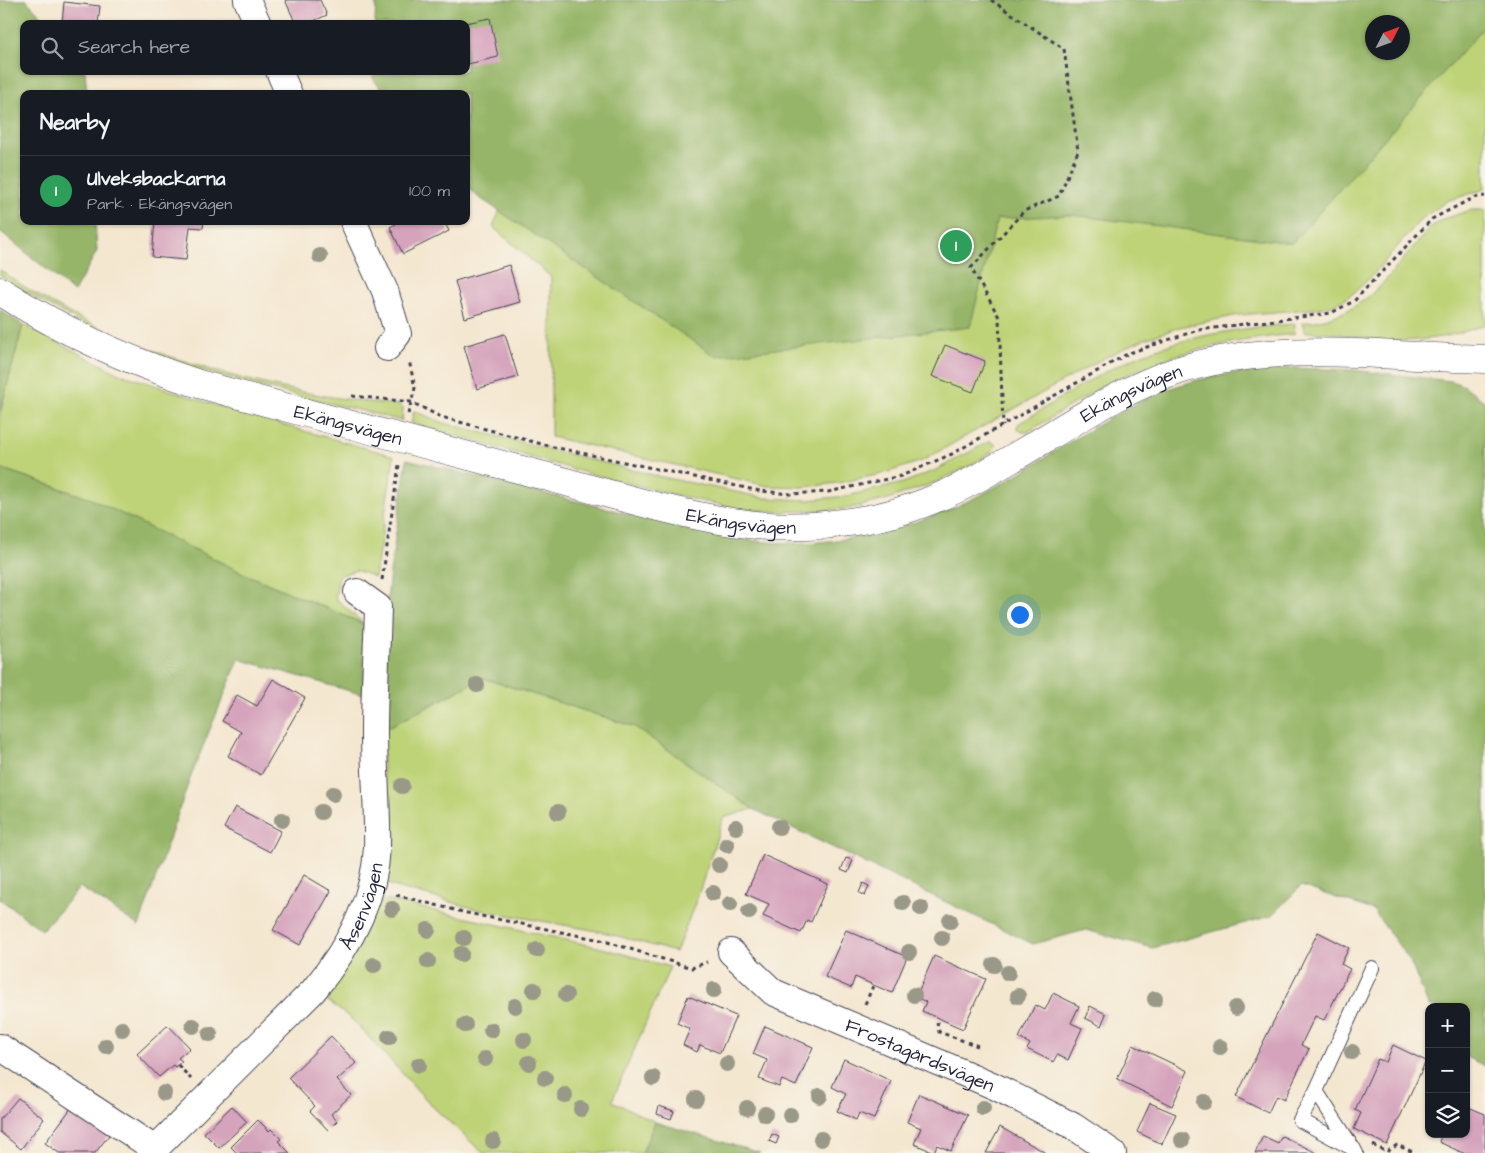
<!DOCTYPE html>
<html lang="en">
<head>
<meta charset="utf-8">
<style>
	:root { --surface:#171b24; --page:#242831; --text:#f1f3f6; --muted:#9ea1a6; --line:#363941; --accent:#c8321e }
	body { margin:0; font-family:"Architects Daughter",sans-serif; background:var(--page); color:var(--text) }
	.controls { position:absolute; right:15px; bottom:15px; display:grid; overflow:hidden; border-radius:10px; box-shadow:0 1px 4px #0004 }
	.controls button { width:45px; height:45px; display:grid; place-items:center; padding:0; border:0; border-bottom:1px solid var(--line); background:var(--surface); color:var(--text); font:25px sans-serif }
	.compass { position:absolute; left:1365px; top:15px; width:45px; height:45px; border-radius:50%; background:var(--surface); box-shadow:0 1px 4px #0004; rotate:48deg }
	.you { position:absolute; left:1019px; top:614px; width:18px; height:18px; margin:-12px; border:4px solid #fff; border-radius:50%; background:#1a73e8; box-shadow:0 0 0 8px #1a73e833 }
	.badge { display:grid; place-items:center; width:32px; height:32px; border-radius:50%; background:var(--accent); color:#fff; font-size:16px; font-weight:700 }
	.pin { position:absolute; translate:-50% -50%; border:2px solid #fff; box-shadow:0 1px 5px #0006 }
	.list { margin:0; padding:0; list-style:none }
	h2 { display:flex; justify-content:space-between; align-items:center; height:65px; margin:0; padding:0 20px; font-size:21px }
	h2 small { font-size:16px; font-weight:400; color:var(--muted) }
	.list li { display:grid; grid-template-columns:32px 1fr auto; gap:15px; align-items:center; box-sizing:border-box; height:70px; padding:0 20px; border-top:1px solid var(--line) }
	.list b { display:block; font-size:19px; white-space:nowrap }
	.list p { margin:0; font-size:16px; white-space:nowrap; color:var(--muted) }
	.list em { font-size:16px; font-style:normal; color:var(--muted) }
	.icon { flex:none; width:28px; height:28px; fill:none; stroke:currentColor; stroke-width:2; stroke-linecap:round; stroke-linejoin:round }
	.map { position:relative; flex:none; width:1485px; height:1153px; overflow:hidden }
	.search { position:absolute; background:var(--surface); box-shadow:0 1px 4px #0004; left:20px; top:20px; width:450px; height:55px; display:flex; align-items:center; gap:12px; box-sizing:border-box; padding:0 18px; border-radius:10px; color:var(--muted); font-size:19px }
	.panel { position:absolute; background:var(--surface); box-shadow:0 1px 4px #0004; left:20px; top:90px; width:450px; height:135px; border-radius:10px }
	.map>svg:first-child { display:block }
	.green { fill:#bed377; stroke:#707a59; fill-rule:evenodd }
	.forest { fill:#96b568; stroke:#5c6c52; fill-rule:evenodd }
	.building { fill:#d5a3bc }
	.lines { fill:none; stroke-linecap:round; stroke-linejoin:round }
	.service-casing { stroke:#424051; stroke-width:16 }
	.minor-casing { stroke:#424051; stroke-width:28 }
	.tertiary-casing { stroke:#424051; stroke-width:29 }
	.path { stroke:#424051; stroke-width:3; stroke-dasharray:4 4; stroke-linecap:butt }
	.service { stroke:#fff; stroke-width:14 }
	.minor { stroke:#fff; stroke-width:26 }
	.tertiary { stroke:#fff; stroke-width:28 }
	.tree { fill:#9a9888 }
	.labels { text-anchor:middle; stroke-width:4; stroke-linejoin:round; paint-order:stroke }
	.street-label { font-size:19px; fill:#22223b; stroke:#f7f3e8 }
</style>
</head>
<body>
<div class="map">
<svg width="1485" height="1153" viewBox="0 0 1485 1153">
	<rect width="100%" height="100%" fill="#f7f3e8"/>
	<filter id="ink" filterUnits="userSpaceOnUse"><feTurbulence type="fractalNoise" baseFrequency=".02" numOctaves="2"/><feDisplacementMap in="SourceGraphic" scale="10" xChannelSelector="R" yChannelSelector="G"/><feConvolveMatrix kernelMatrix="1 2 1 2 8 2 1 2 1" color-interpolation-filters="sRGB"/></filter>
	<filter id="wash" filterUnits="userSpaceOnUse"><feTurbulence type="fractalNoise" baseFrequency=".0096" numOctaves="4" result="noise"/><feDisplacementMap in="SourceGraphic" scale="20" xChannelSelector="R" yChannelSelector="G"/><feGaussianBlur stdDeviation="1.12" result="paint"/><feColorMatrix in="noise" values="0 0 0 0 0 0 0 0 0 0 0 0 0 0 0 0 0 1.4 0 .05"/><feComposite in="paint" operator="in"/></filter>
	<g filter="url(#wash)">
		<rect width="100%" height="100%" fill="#f4e7d0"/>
		<path class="green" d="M1485,0V189L1447,201L1420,220L1373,275L1355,292L1340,302L1322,308L1239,315L1180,327L1142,340L1106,357L922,461L882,474L838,483L804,487L768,486L551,437V277L493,227L545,101ZM1372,22H1402V52H1372Z
			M1471,210H1485V324C1457,337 1412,343 1382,340C1356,338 1331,331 1305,332L1302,323C1371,316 1388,273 1431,227L1443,219Z
			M0,270C108,349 267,395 400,405L403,408L402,421C323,400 242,385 164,359C108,339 56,311 5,279L0,275Z
			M1295,324L1294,334C1241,340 1188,348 1138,370C1099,386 1064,410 1028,432H1022L1017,428L1018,424C1055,402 1092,377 1131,359C1183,336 1239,328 1295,324Z
			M23,325L118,373L236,412L394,456L375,577L356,570L339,576L335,598L364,624L245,574L91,499L0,468V413Z
			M414,411L444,423L657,476L765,498L808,500L847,496L903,483L936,470L990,441L996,445L992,452L973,464L934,483L885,500L847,509L780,512L736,508L697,500L583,472L411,423Z
			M483,678L635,727L753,809L723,818L699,893L676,952L603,932L480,910L389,885L383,877V730Z
			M386,900L602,948L670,967L612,1101L655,1122L642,1153H483L433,1107L355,1022L319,994L374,904Z"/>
		<path class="forest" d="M0,0H26L49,24H24V71H85L87,94H24V221H95L97,251L74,292L0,231Z
			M376,0H1485V26L1292,243L1072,215L997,219L970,327L715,356L474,194L466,185V94H386L373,79V71H466V24H375ZM1372,22H1402V52H1372Z
			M0,310L23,325L0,413Z
			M1294,368L1353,370L1451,381L1465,386L1485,402V1066L1466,1057V1007H1429L1410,961L1373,910L1301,886L1271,916L1153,948L1086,930L1033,944L753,809L635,727L483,678L383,730L382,654L389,580L407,459C478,477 550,495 621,512C679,526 741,545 801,543C856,541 910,527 960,505C1030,473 1090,423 1161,392C1203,375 1250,370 1294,368Z
			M0,468L91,499L245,574L364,624V695L239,659L192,773L139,926L80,887L42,930L0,899Z
			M655,1122L760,1153H642Z"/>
		<g id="blocks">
			<path class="building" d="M285,0H320L327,15L307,24H296Z
				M64,2L100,6L98,24H62Z
				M490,18L498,57L468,64L466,23Z
				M155,221H204L203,228L190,227L186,260L152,257Z
				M395,221H444L449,231L403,254L390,227L396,224Z
				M509,265L520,302L465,318L455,281Z
				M505,334L518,377L477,389L464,346Z
				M945,345L985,361L973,392L932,376Z
				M273,679L305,698L261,775L228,756L241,732L222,721L237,695L257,706Z
				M235,807L281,831L270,852L224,828Z
				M763,855L828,884L811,922L807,920L801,933L763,916L769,904L746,894Z
				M846,858L853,860L848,873L841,870Z
				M304,875L331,891L300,945L273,930Z
				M863,883L869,886L865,896L859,893Z
				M846,930L907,957L892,993L855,977L851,988L825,977Z
				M1318,932L1349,948L1341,964L1350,969L1324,1020L1315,1016L1301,1045L1309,1049L1284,1100L1276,1096L1268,1113L1236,1097Z
				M934,956L986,979L963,1029L922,1011L926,1002L916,997Z
				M1053,993L1079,1006L1071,1023L1082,1028L1068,1060L1057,1055L1053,1062L1027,1049L1030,1044L1019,1038L1035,1005L1045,1010Z
				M688,996L736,1016L720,1053L700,1045L697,1052L683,1045L690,1029L677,1023Z
				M1090,1006L1106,1014L1101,1026L1085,1018Z
				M168,1025L190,1048L178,1058L182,1061L175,1067L173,1065L159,1077L137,1054Z
				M765,1026L813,1047L796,1086L782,1080L779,1087L759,1079L767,1060L753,1054Z
				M331,1036L356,1063L337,1080L351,1095L331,1114L337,1121L328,1130L310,1111L315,1106L288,1078Z
				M1133,1045L1188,1071L1172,1106L1117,1079Z
				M1393,1045L1426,1061L1387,1145L1354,1129L1361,1113L1355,1110L1378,1059L1386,1062Z
				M844,1059L891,1081L874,1119L859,1113L856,1120L837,1111L846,1094L832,1087Z
				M919,1094L968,1115L951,1151L937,1145L934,1152L914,1144L921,1128L907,1122Z
				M18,1098L44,1119L21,1149L0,1132V1119Z
				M1150,1103L1176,1114L1162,1144L1137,1132Z
				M232,1106L247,1122L219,1148L204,1133Z
				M659,1106L674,1111L671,1119L657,1114Z
				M1466,1106L1485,1114V1153H1463L1439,1142L1441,1136L1438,1134H1466Z
				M72,1107L109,1135L95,1153H59L45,1143Z
				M258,1120L269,1131L271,1129L281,1139L278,1141L290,1153H237L231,1147Z
				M1000,1127L1046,1153H986Z
				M772,1134L779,1137L776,1144L769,1141Z
				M1263,1136L1278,1143L1282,1136L1317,1153H1255Z"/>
		</g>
	</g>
	<g filter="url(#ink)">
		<use href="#blocks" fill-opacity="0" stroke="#424051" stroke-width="1"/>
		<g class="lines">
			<g class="service-casing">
				<path id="service" d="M1316,1091L1372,968
					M1354,1149L1300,1120L1316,1091L1356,1153"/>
			</g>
			<g class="minor-casing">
				<g id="minor">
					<path d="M247,0L258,24"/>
					<path d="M279,71L289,94"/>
					<path d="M353,221L385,291L398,334L387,348"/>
					<path id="s1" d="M731,952L773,992L994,1086L1073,1126L1113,1153"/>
					<path d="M0,1047L155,1149"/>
					<path id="s2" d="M151,1153L313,991C346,951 375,901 377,847C378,809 374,771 374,733C374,691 377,649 378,607L357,592"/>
				</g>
			</g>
			<g class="tertiary-casing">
				<g id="tertiary">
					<path id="s3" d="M0,291C63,332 128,361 199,384C305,413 412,441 518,469C596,489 688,520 767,526C801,528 835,525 868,519C985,498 1072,404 1183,369C1279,340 1386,357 1485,359"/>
				</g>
			</g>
			<path class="path" d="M991,0L1064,49L1078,151L1059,196L1024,211L971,268L999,317L1003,426
				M352,396L411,402L441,417L549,446L760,491L791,494L828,492L901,476L952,454L1129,353L1198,330L1331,313L1354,301L1432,219L1473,198L1485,196
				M408,414L415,388L409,360
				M382,580L399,465
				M396,895L467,913L601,940L692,968L707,962
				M865,1004L873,986
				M937,1022L939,1032L978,1046
				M178,1065L191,1079
				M1373,1145L1387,1152L1397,1145L1415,1153"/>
			<use href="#service" class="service"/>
			<use href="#minor" class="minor"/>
			<use href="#tertiary" class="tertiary"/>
		</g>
		<g class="tree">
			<circle cx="320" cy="256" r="8"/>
			<circle cx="477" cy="685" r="8"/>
			<circle cx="402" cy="786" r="8"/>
			<circle cx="333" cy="794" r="8"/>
			<circle cx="321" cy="812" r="8"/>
			<circle cx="558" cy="812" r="8"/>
			<circle cx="282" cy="820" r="8"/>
			<circle cx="736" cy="827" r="8"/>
			<circle cx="779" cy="827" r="8"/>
			<circle cx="727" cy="845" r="8"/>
			<circle cx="719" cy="865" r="8"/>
			<circle cx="713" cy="893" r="8"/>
			<circle cx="903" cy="903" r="8"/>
			<circle cx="730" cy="904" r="8"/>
			<circle cx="921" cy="908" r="8"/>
			<circle cx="392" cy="909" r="8"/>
			<circle cx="749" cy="912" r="8"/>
			<circle cx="950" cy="921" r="8"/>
			<circle cx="428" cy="930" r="8"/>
			<circle cx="464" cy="938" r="8"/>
			<circle cx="942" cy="938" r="8"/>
			<circle cx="537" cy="950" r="8"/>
			<circle cx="909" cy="952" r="8"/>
			<circle cx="461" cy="954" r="8"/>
			<circle cx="428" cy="961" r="8"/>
			<circle cx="374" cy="965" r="8"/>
			<circle cx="994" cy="965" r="8"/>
			<circle cx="1008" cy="973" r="8"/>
			<circle cx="534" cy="990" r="8"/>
			<circle cx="714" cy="990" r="8"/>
			<circle cx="566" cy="995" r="8"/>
			<circle cx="914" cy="995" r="8"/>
			<circle cx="1018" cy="996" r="8"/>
			<circle cx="1155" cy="999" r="8"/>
			<circle cx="515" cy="1006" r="8"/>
			<circle cx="1236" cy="1008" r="8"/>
			<circle cx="465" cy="1025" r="8"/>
			<circle cx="193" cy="1026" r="8"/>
			<circle cx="122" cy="1029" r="8"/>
			<circle cx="491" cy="1030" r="8"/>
			<circle cx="210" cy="1034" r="8"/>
			<circle cx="389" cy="1037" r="8"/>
			<circle cx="524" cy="1040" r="8"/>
			<circle cx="106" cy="1046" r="8"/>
			<circle cx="1220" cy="1047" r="8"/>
			<circle cx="1352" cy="1052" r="8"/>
			<circle cx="485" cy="1059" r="8"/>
			<circle cx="529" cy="1063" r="8"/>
			<circle cx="727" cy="1064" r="8"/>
			<circle cx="419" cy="1065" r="8"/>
			<circle cx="545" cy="1078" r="8"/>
			<circle cx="653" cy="1078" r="8"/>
			<circle cx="164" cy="1093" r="8"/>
			<circle cx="565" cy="1095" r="8"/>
			<circle cx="820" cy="1096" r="8"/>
			<circle cx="696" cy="1099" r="8"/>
			<circle cx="1204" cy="1102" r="8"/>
			<circle cx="747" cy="1108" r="8"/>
			<circle cx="983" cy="1108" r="8"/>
			<circle cx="581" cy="1109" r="8"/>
			<circle cx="765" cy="1114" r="8"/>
			<circle cx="790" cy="1115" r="8"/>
			<circle cx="821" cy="1139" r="8"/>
			<circle cx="1182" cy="1140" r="8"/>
			<circle cx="493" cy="1141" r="8"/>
		</g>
	</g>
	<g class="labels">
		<g class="street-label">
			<text dy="7" stroke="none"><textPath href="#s3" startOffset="1201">Ekängsvägen</textPath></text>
			<text dy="7" stroke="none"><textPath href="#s3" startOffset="375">Ekängsvägen</textPath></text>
			<text dy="7" stroke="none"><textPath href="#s3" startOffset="780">Ekängsvägen</textPath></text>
			<text dy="7" stroke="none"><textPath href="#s2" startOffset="328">Åsenvägen</textPath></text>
			<text dy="7" stroke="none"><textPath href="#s1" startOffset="218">Frostagårdsvägen</textPath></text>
		</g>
	</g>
</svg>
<div class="controls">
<button>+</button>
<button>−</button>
<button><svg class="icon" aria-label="layers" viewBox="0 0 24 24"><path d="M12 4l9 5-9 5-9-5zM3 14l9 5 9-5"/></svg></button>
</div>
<svg class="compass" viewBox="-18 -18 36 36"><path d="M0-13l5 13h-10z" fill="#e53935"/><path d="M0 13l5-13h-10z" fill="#9ea1a6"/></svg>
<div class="you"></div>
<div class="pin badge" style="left:956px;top:246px;background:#2e9e5b">1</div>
<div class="search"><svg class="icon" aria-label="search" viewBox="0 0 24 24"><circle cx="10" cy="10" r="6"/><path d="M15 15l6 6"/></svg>Search here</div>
<section class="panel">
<h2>Nearby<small></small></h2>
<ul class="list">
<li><span class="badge" style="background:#2e9e5b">1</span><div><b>Ulveksbackarna</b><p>Park · Ekängsvägen</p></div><em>100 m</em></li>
</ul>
</section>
</div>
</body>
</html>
